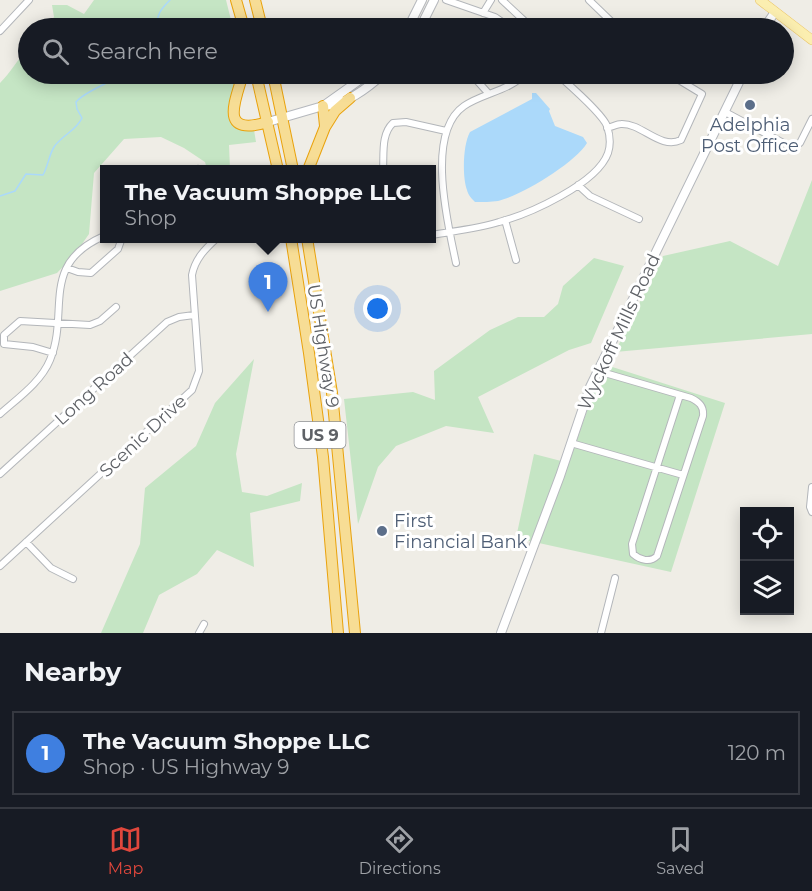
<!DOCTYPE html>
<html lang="en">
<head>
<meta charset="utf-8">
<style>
	:root { --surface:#171b24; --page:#20242c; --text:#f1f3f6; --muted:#9ea1a6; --line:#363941; --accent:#e0473c }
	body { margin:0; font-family:Montserrat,sans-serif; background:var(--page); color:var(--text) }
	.controls { position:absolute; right:18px; bottom:18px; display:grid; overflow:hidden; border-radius:0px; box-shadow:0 3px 15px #0003 }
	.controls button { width:54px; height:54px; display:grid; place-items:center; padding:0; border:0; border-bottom:2px solid var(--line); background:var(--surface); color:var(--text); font:30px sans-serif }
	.you { position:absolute; left:378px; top:309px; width:21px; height:21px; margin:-15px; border:4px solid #fff; border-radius:50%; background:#1a73e8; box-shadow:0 0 0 9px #1a73e833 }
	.badge { display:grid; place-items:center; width:39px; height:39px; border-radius:50%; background:var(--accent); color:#fff; font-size:20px; font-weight:700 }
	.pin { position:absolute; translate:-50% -50px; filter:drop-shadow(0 2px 3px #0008) }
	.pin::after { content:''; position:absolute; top:32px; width:21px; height:18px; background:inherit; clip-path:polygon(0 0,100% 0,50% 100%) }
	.popup { position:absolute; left:100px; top:165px; width:336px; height:78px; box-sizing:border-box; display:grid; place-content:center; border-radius:0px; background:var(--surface); filter:drop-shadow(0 2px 4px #0005); font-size:20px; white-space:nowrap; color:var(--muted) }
	.popup b { font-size:22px; color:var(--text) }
	.popup::after { content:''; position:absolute; left:50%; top:100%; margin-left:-12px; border:12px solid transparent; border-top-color:var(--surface) }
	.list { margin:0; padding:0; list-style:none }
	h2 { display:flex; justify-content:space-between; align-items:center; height:78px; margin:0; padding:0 24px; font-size:26px }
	h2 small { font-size:20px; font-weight:400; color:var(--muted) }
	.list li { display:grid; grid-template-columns:39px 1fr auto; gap:18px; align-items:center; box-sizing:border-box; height:84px; margin:0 12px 12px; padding:0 12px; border:2px solid var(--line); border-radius:0px }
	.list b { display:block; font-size:22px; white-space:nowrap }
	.list p { margin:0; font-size:20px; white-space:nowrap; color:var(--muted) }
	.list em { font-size:20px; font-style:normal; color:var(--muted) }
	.icon { flex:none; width:33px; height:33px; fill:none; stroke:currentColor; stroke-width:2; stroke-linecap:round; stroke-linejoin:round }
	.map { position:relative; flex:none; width:812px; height:633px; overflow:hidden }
	.search { position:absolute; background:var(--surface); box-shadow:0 3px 15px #0003; left:18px; right:18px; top:18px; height:66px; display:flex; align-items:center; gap:15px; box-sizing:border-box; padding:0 21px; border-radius:33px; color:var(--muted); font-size:22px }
	.sheet { height:174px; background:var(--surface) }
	nav { display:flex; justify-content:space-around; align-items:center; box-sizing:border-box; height:84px; border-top:2px solid var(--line); background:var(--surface); font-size:16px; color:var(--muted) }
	nav a { display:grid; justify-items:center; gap:3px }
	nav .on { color:var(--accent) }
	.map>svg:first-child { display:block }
	.green { fill:#c5e5c4 }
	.water { fill:#abd9fa }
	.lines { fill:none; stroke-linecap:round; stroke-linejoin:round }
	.stream { stroke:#abd9fa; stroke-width:1.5 }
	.street-casing { stroke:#b3b6ba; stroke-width:8 }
	.secondary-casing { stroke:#b5b8bd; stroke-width:10 }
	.primary-casing { stroke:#eac365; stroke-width:10 }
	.highway-casing { stroke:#e9a20d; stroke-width:12 }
	.street { stroke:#fff; stroke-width:6 }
	.secondary { stroke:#fff; stroke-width:8 }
	.primary { stroke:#fbeeb0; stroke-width:9 }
	.highway { stroke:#f7dd95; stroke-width:10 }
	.service-dot { fill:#5c6f8a; stroke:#fff; stroke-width:2 }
	.labels { text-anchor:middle; stroke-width:6; stroke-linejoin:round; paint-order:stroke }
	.shield { fill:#fff; stroke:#8e9094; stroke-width:1.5 }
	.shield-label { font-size:16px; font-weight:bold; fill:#5e6166 }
	.service-label { font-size:18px; fill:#4e5e75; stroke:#fff }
	.street-label { font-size:18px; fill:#5e6166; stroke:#fff }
</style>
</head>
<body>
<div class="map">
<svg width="812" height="633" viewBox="0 0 812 633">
	<rect width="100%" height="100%" fill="#efede6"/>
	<path class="green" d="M94,0H226L233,28H46L54,17L52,5H67L84,14Z
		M28,48V74H239L229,108L254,130L256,142L229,145L230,169H207L205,162L184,148L161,137L124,139L94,173L89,234L75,254L57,273L0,291V83C11,72 18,59 28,48Z
		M812,180V334L615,352L663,256L730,241L778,266Z
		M594,258L624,266L591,343L569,350L478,397L494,433L446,426L396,446L378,467L358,524L344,399L413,392L435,400L434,371L490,330L518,317H544L558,304L563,286Z
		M254,359L236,454L242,492L267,496L302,483L300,501L250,513L254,567L217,550L197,574L159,595L143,633H101L140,544L145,488L196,446L215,403Z
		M603,364L725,403L671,572L516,538L534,454L569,463Z"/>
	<path class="water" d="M532,93H536L550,109L549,111L555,126L583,137L587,143C575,163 521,196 498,201C491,202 483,202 475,202C472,199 468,195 467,190C462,177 463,144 470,132L532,99Z"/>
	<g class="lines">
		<path class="stream" d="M157,28C156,15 161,9 170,0
			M0,196L15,191L26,174L43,175C48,166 49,155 54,147C62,135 76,131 82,118L77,109L76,102C85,91 110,83 123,74"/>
		<g class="street-casing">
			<path id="street" d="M446,0L495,17L511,28
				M502,0L532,28
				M589,0L618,28
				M483,13L491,0
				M0,31L29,0
				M471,74L489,94
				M566,82L574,74
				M725,112L791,147L800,143L812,119
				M607,128C612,127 617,124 621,124C642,123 660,150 681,140L702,94L669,74
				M198,169L199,170
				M383,170C384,154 381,134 393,123L406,122L446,131
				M578,185L590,196L639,219
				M505,220L516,260
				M431,235C454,231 477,229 499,222C529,214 597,184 608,153C611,144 610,135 607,126C602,113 569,85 557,74
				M404,238H415
				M456,263C448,224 425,133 464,106C483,93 509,91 525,74
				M67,268L78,272L91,273L118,249L122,238
				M53,353L33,347L4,344V335L20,321L90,325L100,321L116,307
				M598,371L691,398C699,402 704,406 703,416L657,556C650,563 640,560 633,554L632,544L680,395
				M0,414C18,398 41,382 50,360C70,312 39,264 104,236
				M571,443L683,475
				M0,474L167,322L179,317L194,315
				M812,487L810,507L812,512
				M26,542L51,568L73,579
				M0,566L192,390L199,371L192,275C195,259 205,249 217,238
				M199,633L204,624
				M601,633L615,578"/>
		</g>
		<g class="secondary-casing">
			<path id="secondary" d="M408,28L422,0
				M420,28L434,0
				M764,28L775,12
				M323,106L368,74
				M268,122L323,106C343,107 369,87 383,74
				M501,633L560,476L590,387L743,74"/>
		</g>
		<g class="primary-casing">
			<path id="primary" d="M760,0L812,40"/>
		</g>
		<g class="highway-casing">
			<path id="highway" d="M236,0L244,28
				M255,0L262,28
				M243,74C235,102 218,137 268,122
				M256,74L278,170
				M273,74L293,170
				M323,106L325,126
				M308,170L325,127L335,111L350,98
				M291,238L309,353L323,457L338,633
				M307,238L332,393L355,633"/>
		</g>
		<use href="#street" class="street"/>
		<use href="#secondary" class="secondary"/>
		<use href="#primary" class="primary"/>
		<use href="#highway" class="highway"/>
	</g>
	<g class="service-dot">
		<circle cx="750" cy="105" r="6"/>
		<circle cx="382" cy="531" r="6"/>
	</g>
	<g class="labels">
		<rect class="shield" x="294.5" y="422" width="51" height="26" rx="4.5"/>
		<g class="shield-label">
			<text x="320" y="441">US 9</text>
		</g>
		<g class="service-label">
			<text x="750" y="131">Adelphia<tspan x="750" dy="21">Post Office</tspan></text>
			<text x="394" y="527" text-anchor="start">First<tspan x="394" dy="21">Financial Bank</tspan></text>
		</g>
		<g class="street-label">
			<text transform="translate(619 332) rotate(-65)" y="6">Wyckoff Mills Road</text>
			<text transform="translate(323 346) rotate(81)" y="6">US Highway 9</text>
			<text transform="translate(94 389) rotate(-42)" y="6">Long Road</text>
			<text transform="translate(143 436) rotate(-43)" y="6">Scenic Drive</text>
		</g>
	</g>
</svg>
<div class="controls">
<button><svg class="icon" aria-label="locate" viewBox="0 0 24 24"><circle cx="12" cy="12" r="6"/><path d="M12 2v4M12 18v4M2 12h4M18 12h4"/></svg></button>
<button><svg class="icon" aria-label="layers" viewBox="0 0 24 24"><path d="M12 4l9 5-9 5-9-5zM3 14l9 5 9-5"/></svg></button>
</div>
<div class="you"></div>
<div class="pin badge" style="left:268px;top:312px;background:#3f7fe0">1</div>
<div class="popup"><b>The Vacuum Shoppe LLC</b>Shop</div>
<div class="search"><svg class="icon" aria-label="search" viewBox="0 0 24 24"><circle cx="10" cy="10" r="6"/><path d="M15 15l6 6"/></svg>Search here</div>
</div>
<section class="sheet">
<h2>Nearby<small></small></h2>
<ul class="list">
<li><span class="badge" style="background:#3f7fe0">1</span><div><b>The Vacuum Shoppe LLC</b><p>Shop · US Highway 9</p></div><em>120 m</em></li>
</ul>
</section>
<nav>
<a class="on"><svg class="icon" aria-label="map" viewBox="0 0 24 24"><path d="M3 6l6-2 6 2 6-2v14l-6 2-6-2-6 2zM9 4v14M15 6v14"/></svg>Map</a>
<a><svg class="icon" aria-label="directions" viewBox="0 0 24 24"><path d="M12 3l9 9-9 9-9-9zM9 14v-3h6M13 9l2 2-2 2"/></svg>Directions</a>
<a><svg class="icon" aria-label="saved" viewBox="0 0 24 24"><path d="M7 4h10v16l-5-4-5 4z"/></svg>Saved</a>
</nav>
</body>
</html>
